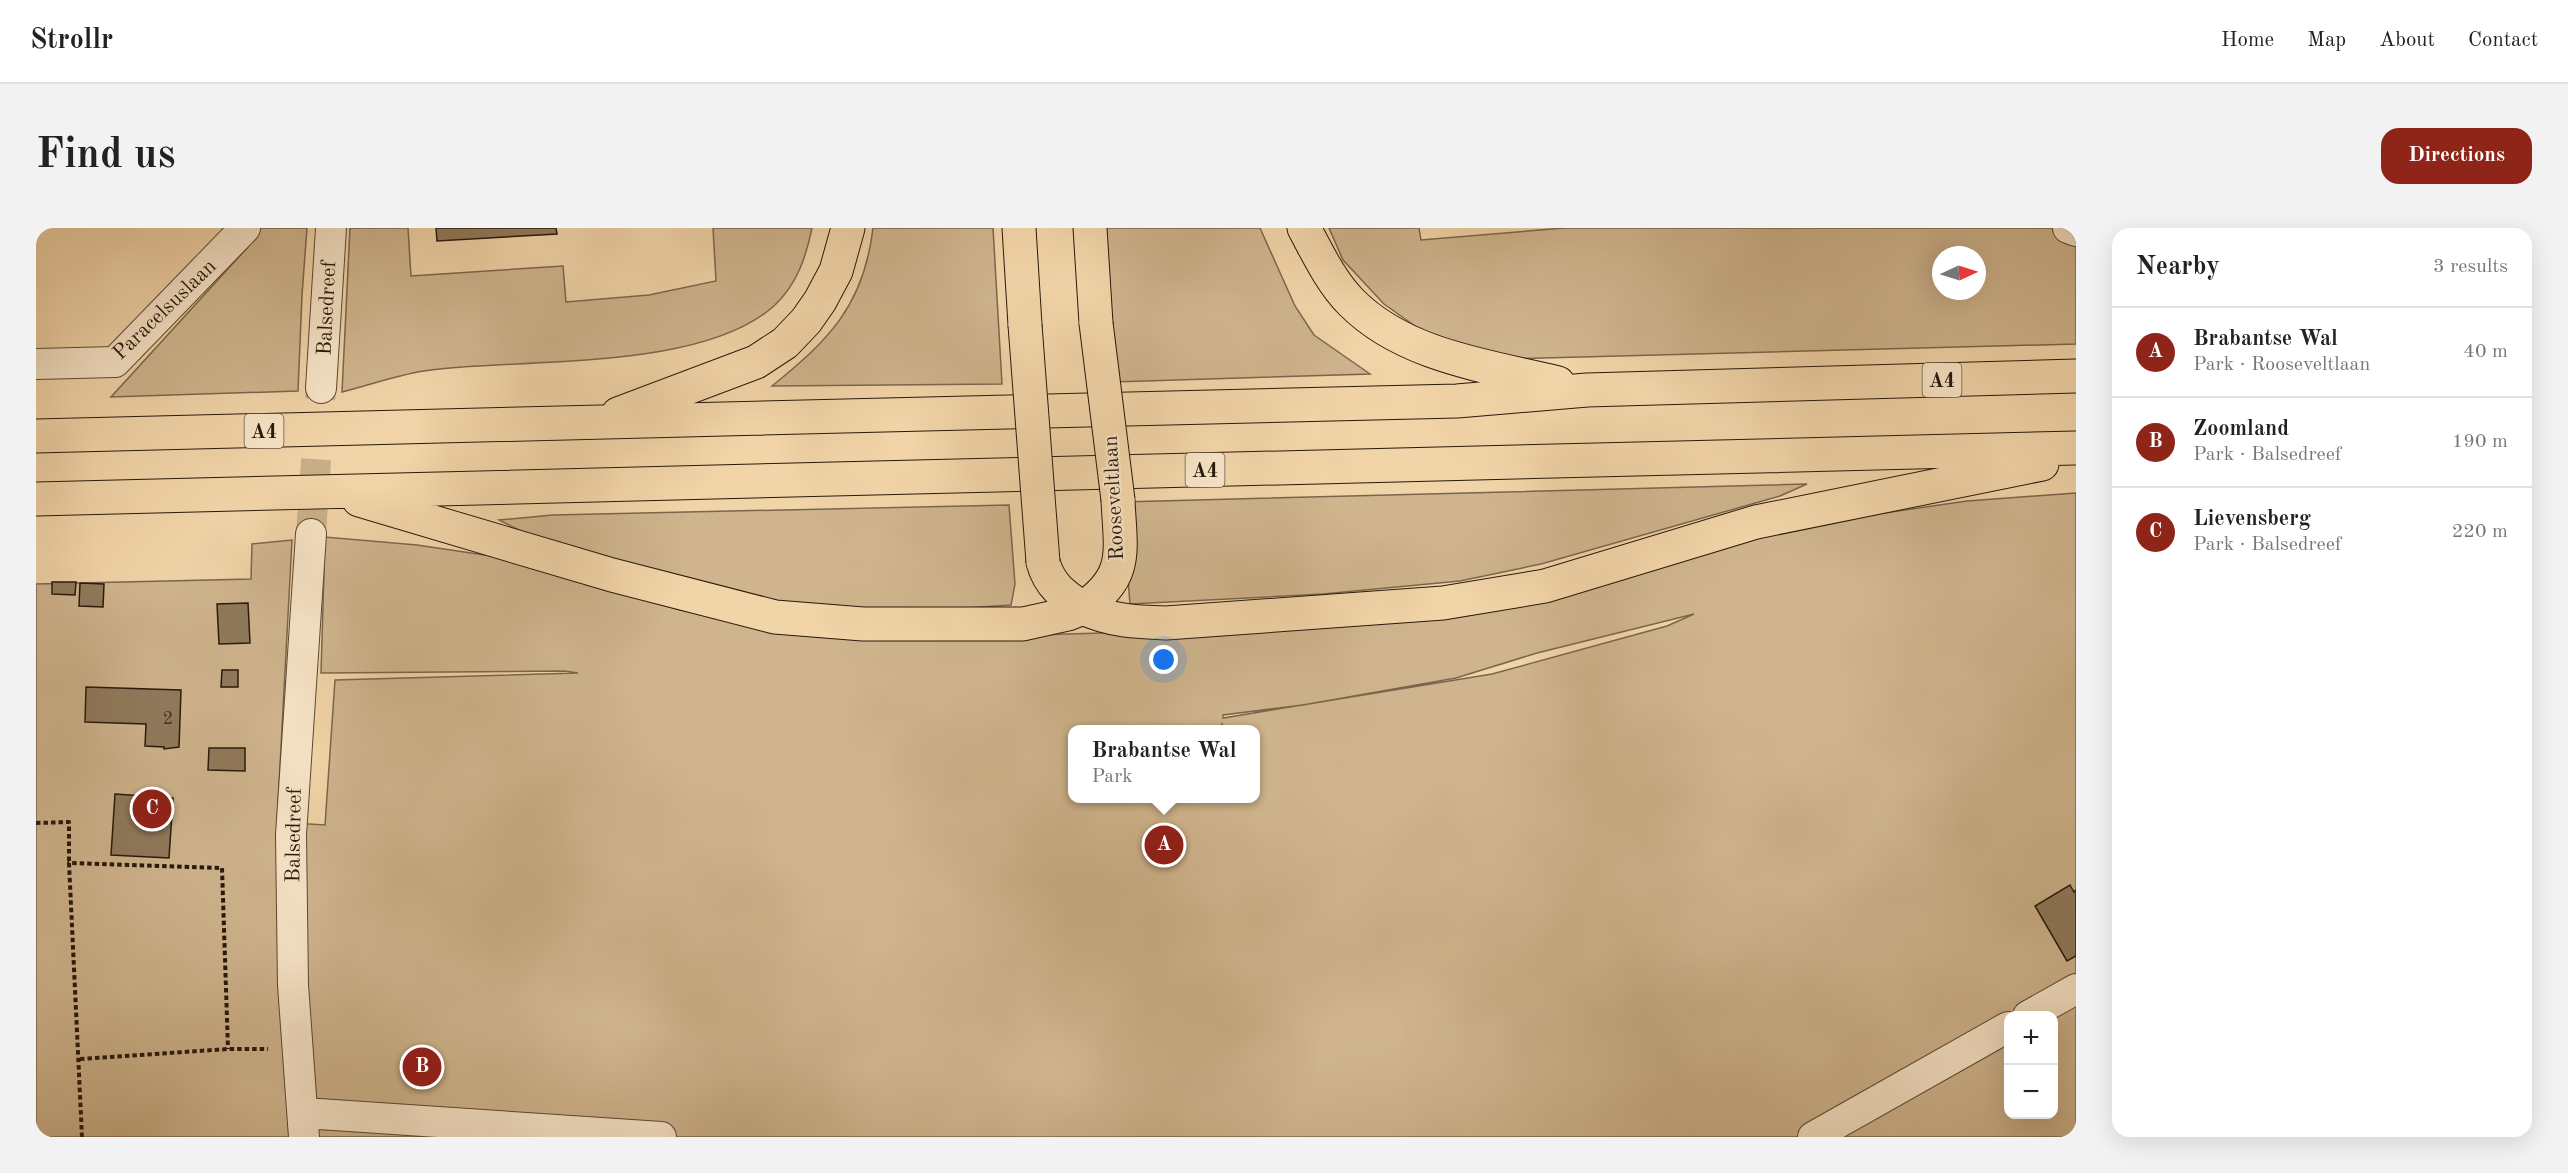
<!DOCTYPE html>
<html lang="en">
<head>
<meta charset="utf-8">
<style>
	:root { --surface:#fff; --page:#f2f2f2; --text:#222; --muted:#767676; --line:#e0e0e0; --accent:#8f2418 }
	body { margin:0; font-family:"Old Standard TT",serif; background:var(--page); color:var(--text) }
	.controls { position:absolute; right:18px; bottom:18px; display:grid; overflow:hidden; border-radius:12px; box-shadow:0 6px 24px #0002 }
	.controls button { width:54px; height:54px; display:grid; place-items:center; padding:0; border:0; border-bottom:2px solid var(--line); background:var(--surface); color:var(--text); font:30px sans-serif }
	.compass { position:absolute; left:1896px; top:18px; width:54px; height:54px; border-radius:50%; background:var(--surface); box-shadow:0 6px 24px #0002; rotate:86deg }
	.you { position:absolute; left:1128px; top:432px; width:21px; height:21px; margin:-15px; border:4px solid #fff; border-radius:50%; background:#1a73e8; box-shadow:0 0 0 9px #1a73e833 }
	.badge { display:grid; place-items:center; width:39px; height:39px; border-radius:50%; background:var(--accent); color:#fff; font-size:20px; font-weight:700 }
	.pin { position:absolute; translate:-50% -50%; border:3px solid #fff; box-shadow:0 2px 6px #0006 }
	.popup { position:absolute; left:1032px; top:497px; width:192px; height:78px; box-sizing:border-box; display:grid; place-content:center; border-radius:12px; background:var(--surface); filter:drop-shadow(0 2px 4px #0005); font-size:20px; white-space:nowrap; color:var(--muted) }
	.popup b { font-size:22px; color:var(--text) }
	.popup::after { content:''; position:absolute; left:50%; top:100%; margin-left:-12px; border:12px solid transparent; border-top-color:var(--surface) }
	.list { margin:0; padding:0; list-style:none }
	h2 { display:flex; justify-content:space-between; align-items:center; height:78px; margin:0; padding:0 24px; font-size:26px }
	h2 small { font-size:20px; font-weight:400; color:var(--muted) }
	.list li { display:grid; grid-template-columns:39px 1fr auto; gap:18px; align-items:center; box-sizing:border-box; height:90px; padding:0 24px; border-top:2px solid var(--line) }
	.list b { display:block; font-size:22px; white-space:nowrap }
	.list p { margin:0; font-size:20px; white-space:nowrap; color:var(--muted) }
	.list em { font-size:20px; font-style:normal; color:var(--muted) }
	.map { position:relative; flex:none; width:2040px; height:909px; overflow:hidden; border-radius:18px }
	header { display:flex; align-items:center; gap:36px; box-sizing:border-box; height:84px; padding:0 30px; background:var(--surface); border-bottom:2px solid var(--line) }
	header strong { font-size:28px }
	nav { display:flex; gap:33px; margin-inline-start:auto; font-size:21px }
	.intro { display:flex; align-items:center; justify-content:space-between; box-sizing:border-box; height:144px; padding:0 36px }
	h1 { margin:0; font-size:42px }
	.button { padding:15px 27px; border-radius:18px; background:var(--accent); color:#fff; font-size:21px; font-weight:700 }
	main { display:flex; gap:36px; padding:0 36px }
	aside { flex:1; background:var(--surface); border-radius:18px; box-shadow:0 6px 24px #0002 }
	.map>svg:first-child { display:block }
	.green { fill:#cfb48d; stroke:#7b664c; stroke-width:1.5; fill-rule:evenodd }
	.building { fill:#907a5c; stroke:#27190a; stroke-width:1.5 }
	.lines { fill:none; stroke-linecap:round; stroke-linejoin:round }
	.minor-tunnel { stroke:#c9af88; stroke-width:30; stroke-dasharray:30 15; stroke-linecap:butt }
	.minor-casing { stroke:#5a4832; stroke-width:32 }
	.major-casing { stroke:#27190a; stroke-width:35 }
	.highway-casing { stroke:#27190a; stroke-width:35 }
	.path { stroke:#27190a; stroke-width:4; stroke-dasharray:4.5 3; stroke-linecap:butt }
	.minor { stroke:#f6e3c6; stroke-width:30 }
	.major { stroke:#f1d4a8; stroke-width:33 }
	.highway { stroke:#f1d4a8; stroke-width:33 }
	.major-bridge-casing { stroke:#27190a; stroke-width:35; stroke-linecap:butt }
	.major-bridge { stroke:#f1d4a8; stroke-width:33 }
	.labels { text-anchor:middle; stroke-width:4.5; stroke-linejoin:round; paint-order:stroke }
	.number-label { font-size:18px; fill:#41311e }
	.shield { fill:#f6e3c6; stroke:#655642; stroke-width:1.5 }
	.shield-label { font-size:20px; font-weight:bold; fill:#27190a }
	.street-label { font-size:21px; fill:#27190a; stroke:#f6e3c6 }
</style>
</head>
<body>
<header>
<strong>Strollr</strong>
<nav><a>Home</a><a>Map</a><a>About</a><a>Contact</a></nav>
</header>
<div class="intro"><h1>Find us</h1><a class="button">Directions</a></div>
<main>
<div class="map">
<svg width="2040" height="909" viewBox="0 0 2040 909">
	<rect width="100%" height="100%" fill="#f1d4a8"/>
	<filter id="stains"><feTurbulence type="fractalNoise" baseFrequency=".00333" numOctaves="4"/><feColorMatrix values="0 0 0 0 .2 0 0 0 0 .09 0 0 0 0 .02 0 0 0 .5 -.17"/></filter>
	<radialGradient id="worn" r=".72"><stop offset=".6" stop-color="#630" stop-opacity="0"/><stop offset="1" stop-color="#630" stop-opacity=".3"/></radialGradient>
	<path class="green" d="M224,0H271L266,67L262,163L75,169L211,20Z
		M314,0H372L375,48L527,38L530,74L613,67L680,53L677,0H776C770,29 761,56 739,77C667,143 491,130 395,142C366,145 335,157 306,164Z
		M837,0H957L966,156L736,158C793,112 828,77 837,0Z
		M1065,0H1224L1259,78L1278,107L1334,146L1077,154Z
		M1293,0H1383L1385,12L1528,0H2015L2035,14H2040V116L1467,131L1403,115L1348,76L1307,32ZM1905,27H1941V63H1905Z
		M1771,256L1744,268L1505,336L1424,353L1287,366L1094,376L1086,274Z
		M2040,265V909H0V356L215,351L216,316L256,312L241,594L289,597L299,452L542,445L528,443L285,445L289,309L381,317L462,329L644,382L781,404L965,408L1101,404L1245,395L1751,299L1931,273ZM1658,386L1631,398L1456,446L1187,490V487L1267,477L1420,450L1501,425ZM1186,495L1187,501L1220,502V570H1036V502H1185ZM1972,788H2018V886H1972Z
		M973,277L979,356L975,377L916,381H785L690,364L505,313L463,292L517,287Z"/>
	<path class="building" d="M400,0H520L521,6L401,13Z
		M16,354H40L39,367L16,366Z
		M44,355L68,356L67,379L43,378Z
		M212,375L214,415L183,416L181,376Z
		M186,442H202V459H185Z
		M50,459L145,462L143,519L128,521V519L109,518L110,496L49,494Z
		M173,520H209V543L172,542Z
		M79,566L137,570L133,630L75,627Z
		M2034,657L2038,664L2040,662V728L2031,733L1999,678Z"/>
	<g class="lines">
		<path class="minor-tunnel" d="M275,306L285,160"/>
		<g class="minor-casing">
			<path id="minor" d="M2032,0L2040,3
				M0,136L79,134L209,0
				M285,160L295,0
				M1992,788L2040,761
				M268,885L625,909
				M268,909L257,757L255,607L275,306
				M1777,909L1972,799"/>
		</g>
		<g class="major-casing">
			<path id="major" d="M983,0L989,97
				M1054,0L1060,95
				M1007,334C1013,357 1028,368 1047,380C1094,348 1084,322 1082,272"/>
		</g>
		<g class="highway-casing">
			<path id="highway" d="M1268,0C1281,24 1295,54 1315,74C1368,128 1452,138 1522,155
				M582,186L720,134L749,115L770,93L784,73L800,43L812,0
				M0,208L1421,173L1551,162L2040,148
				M0,271L2040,220
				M323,272L576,347L739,389L827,396H987L1032,386L1047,380C1074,393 1101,394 1130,395L1407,375L1509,358L1720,294L2006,236"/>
		</g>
		<path class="path" d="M0,595L33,594V635
			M44,831L192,821H232
			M46,909L33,635L186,640L192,821"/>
		<use href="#minor" class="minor"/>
		<use href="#major" class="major"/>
		<use href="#highway" class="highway"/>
		<g class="major-bridge-casing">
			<path id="major-bridge" d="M1060,95L1082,272
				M989,97L1007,334"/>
		</g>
		<use href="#major-bridge" class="major-bridge"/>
	</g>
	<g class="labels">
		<g class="number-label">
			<text x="132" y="496">2</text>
		</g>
		<g class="shield">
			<rect x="1886.5" y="135" width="39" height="34" rx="4.5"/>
			<rect x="208.5" y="186" width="39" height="34" rx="4.5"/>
			<rect x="1149.5" y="225" width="39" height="34" rx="4.5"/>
		</g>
		<g class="shield-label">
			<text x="1906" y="159">A4</text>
			<text x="228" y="210">A4</text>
			<text x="1169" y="249">A4</text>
		</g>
		<g class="street-label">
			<text transform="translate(290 80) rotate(-87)" y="7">Balsedreef</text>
			<text transform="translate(128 81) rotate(-44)" y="7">Paracelsuslaan</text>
			<text transform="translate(1077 270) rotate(-93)" y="7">Rooseveltlaan</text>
			<text transform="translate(257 607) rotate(-89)" y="7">Balsedreef</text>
		</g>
	</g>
	<rect width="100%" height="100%" filter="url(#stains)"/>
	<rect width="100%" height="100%" fill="url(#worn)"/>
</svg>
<div class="controls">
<button>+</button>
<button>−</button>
</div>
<svg class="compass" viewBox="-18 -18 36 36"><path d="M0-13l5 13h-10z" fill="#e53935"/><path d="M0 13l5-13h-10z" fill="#767676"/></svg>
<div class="you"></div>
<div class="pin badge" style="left:1128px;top:617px">A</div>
<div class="popup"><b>Brabantse Wal</b>Park</div>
<div class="pin badge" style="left:386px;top:839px">B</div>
<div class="pin badge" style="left:116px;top:581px">C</div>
</div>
<aside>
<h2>Nearby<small>3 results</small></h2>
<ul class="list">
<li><span class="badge">A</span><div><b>Brabantse Wal</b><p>Park · Rooseveltlaan</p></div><em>40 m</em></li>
<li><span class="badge">B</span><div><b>Zoomland</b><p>Park · Balsedreef</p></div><em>190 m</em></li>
<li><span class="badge">C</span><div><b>Lievensberg</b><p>Park · Balsedreef</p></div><em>220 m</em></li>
</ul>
</aside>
</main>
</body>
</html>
